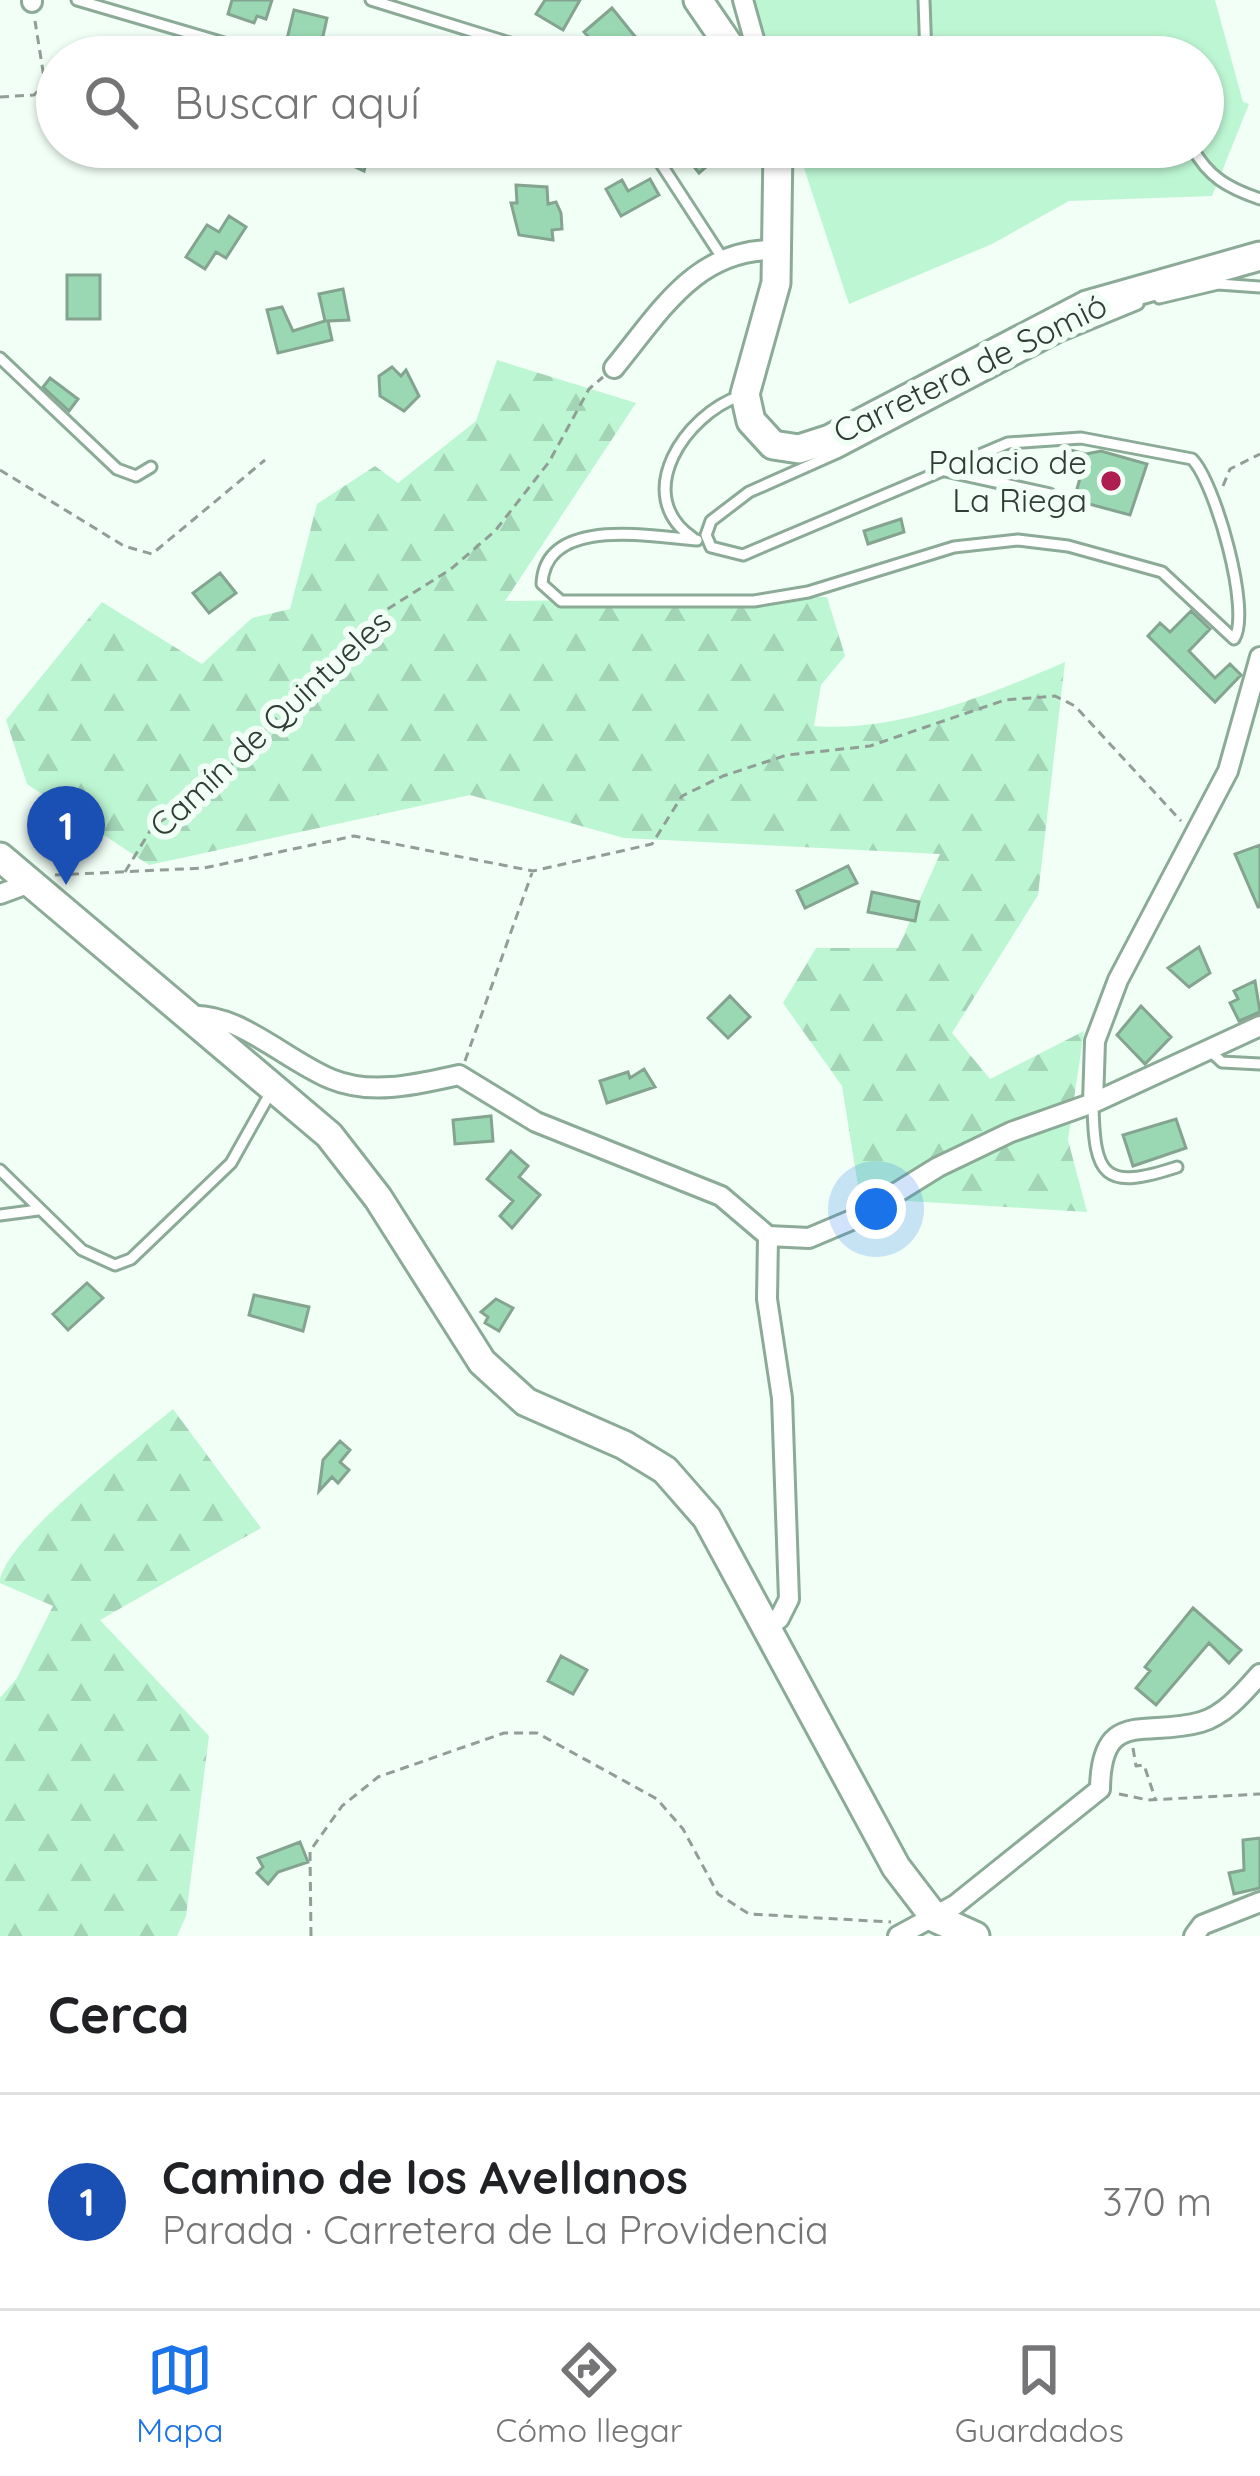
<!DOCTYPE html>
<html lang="es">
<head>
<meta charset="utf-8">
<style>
	:root { --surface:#fff; --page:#f2f2f2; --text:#202124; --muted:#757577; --line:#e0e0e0; --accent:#1a73e8 }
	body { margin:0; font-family:Quicksand,sans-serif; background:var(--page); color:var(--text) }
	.you { position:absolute; left:876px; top:1209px; width:42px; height:42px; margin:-30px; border:9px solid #fff; border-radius:50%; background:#1a73e8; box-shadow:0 0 0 18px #1a73e833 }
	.badge { display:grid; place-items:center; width:78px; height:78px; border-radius:50%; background:var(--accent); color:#fff; font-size:39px; font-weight:700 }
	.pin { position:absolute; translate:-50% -99px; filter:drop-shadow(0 3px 6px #0008) }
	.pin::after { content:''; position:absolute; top:63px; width:42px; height:36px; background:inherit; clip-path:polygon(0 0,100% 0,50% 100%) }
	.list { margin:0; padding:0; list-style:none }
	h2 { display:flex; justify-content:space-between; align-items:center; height:156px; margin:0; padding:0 48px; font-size:51px }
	h2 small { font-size:39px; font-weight:400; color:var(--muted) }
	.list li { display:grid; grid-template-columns:78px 1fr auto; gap:36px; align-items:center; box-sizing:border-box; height:216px; padding:0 48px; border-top:3px solid var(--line) }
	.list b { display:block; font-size:45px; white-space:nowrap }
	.list p { margin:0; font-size:39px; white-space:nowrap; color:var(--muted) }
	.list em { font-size:39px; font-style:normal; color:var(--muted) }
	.icon { flex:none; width:66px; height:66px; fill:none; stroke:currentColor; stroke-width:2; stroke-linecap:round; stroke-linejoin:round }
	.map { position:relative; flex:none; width:1260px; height:1936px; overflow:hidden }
	.search { position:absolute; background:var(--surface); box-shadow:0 3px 9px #0004; left:36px; right:36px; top:36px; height:132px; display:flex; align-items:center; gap:30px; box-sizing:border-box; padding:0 42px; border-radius:66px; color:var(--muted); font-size:45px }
	.sheet { height:372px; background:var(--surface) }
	nav { display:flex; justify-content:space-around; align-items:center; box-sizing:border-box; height:168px; border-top:3px solid var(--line); background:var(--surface); font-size:33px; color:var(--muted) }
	nav a { display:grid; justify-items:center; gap:6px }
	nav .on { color:var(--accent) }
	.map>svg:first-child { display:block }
	.grass { fill:#bdf6d3 }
	.forest { fill:url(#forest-firs) }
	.building { fill:#99d8b2; stroke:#84a490; stroke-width:3 }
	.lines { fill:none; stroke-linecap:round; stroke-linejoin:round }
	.lane-casing { stroke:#8bab97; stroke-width:15 }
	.street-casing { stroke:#8bab97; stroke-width:24 }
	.secondary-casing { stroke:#8bab97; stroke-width:33 }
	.path { stroke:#909e95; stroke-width:3; stroke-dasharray:9 6; stroke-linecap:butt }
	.lane { stroke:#fff; stroke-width:9 }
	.street { stroke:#fff; stroke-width:18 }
	.secondary { stroke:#fff; stroke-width:27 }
	.poi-dot { fill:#af1e50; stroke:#f1fff6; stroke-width:4.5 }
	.labels { text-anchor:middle; stroke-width:12; stroke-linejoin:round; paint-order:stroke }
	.street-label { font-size:33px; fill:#303d35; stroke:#f1fff6 }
	.poi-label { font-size:33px; fill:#303d35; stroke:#f1fff6; text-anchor:end }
</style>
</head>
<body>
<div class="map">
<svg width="1260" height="1936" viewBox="0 0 1260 1936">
	<defs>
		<pattern id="forest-firs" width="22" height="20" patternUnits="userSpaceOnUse" patternTransform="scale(3)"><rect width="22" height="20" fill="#bdf6d3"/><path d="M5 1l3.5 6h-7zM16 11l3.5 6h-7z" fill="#a3d4b6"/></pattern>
	</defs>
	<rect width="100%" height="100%" fill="#f1fff6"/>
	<path class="grass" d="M750,0H1215L1243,102L1249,104L1212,196L1069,201L992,244L849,304L797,147H1203V57H768Z"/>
	<path class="forest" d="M497,360L636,403L505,601L827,597L845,656L821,685L814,726C897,733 989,695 1065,662L1038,895L952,1033L990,1079L1084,1031L1068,1140L1087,1212L860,1198L842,1086L783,1003L816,948H898L940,854L624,838L470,795L149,865L27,784L6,720L102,602L202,664L252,618L290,609L317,504L375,466L398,483L476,421Z
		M173,1409L261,1528L100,1620L209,1736L186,1916L177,1936H0V1698L17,1678L53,1606L0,1583C0,1542 138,1439 173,1409Z"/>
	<path class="building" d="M232,0H272L266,19L257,16L254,23L228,14Z
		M545,0H580L563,30L536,14Z
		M612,8L633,34L654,57H607L584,32Z
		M294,10L327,18L321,45L287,39Z
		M337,147H370L364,171L334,157Z
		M524,147H578L557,166Z
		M691,147H729L699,173L684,154Z
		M650,179L659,195L621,216L606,189L622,180L628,191Z
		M516,185L547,187L548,204L556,202L561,213L562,229L552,230L553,240L519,235L511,203H517Z
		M229,216L246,227L226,258L216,252L205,269L186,257L207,225L219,232Z
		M67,275H100V319H67Z
		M343,289L349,320L328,321L332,340L278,353L267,310L282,307L293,331L325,321L319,294Z
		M392,367L401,376L406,370L419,396L404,411L380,396L379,376Z
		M50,378L78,399L69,411L43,387Z
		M1062,448L1086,454L1101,451L1147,464L1130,515L1074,500L1080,478L1055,471Z
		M901,519L904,532L868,544L864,531Z
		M220,573L236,593L209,613L193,593Z
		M1191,611L1210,629L1189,651L1215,678L1230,664L1241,675L1215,702L1148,636L1160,623L1170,632Z
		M1260,845V907H1258L1235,854Z
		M848,866L857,883L805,908L797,891Z
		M872,892L919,902L915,921L868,912Z
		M1199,947L1210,973L1189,987L1168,968Z
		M1255,981L1260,1012L1239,1021L1230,1003L1238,999L1234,991Z
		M730,996L750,1017L728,1038L708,1018Z
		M1141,1006L1171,1037L1145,1064L1117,1035Z
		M644,1069L655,1087L607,1103L600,1081L628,1072L630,1078Z
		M491,1116L493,1141L455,1144L453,1120Z
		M1176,1119L1186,1148L1133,1166L1123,1135Z
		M511,1151L528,1166L519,1177L540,1195L512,1228L500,1216L513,1201L487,1179Z
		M87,1283L103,1298L68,1330L53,1314Z
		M254,1295L309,1307L303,1331L249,1315Z
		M496,1299L513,1308L499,1331L485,1323L488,1317L481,1312Z
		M340,1441L350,1450L340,1462L349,1470L338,1483L332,1477L319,1491L323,1460Z
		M1193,1608L1241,1650L1229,1663L1209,1643L1156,1705L1136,1688L1150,1671L1145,1667Z
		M561,1656L587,1670L573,1694L548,1681Z
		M1260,1838V1888L1234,1894L1229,1873L1244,1870L1243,1840Z
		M300,1842L308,1862L278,1872L268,1884L257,1873L263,1867L258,1858Z"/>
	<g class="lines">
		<g class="lane-casing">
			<path id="lane" d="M77,0L272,57
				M371,0L555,57
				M924,0L926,57
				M488,147L498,157
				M650,147L721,256
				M1192,147C1208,177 1228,188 1260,199
				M1159,298L1218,284L1260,287
				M0,358L117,469L136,476L151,467
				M941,470L1050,494
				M693,538C630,495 686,414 740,396
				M697,540C653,537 545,515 542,584L561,601H754L808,592L954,547L1018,540L1068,546L1162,572L1234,639C1252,612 1215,482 1192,459L1081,438L1008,443L743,555L711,547L706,535L711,521L749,492L837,453L1060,336L1138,304
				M1209,1050L1222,1062L1260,1064
				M1093,1103C1094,1177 1104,1191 1177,1167
				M0,1170L82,1250L115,1265L131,1259L231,1163L272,1090
				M0,1215L38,1210"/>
		</g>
		<g class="street-casing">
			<path id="street" d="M743,0L759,57
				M32,2V0
				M614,368C661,311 696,248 777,250
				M0,894L30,883
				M188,1016C237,1011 285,1060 331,1079C372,1096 418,1084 459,1075L536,1122L721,1196L768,1236L809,1238L854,1219L938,1167L1011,1132L1093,1103L1260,1026
				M1093,1103L1095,1041L1118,980L1228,771L1260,657
				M764,1627L779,1619L789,1599L782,1398L767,1299L768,1236
				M898,1936L955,1905L1100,1789C1101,1707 1146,1738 1201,1722C1225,1715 1244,1692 1260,1674
				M1194,1936L1202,1925L1260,1902"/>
		</g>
		<g class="secondary-casing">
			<path id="secondary" d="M698,0L737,57
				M778,147L776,283L745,394L751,421L773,445L799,449L830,439L1087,305L1260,256
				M0,857L329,1135L378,1198L482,1362L526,1402L624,1445L665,1470L707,1518L896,1867L935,1918L975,1936"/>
		</g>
		<path class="path" d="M0,97L34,95L45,84L35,21
			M0,470L124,546L152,554L265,460
			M1223,486L1230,469L1260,454
			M125,872L153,826L202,795L375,617L451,569L495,531L549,462L589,389L603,377
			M55,875L204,868L354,836L533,871L652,844L682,796L723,776L787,755L870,746L1005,700L1055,696L1075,706L1181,821
			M465,1061L532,873
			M1133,1748L1136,1766L1144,1765L1155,1798
			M1119,1794L1148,1800L1260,1794
			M311,1936L310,1851L342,1806L378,1777L504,1733H537L657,1799L683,1829L718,1894L749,1914L891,1922"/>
		<use href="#lane" class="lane"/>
		<use href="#street" class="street"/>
		<use href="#secondary" class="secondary"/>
	</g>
	<circle class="poi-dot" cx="1111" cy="481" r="12"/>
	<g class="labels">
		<g class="street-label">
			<text transform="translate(970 368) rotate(-26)" y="12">Carretera de Somió</text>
			<text transform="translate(270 723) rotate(-43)" y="12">Camín de Quintueles</text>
		</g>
		<g class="poi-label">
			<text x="1087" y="474">Palacio de<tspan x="1087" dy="38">La Riega</tspan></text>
		</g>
	</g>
</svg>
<div class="you"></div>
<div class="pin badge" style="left:66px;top:885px;background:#1a4fb4">1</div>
<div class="search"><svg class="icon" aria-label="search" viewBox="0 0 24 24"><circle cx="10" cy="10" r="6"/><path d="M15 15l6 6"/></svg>Buscar aquí</div>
</div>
<section class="sheet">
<h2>Cerca<small></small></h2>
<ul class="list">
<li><span class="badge" style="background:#1a4fb4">1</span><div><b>Camino de los Avellanos</b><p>Parada · Carretera de La Providencia</p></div><em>370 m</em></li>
</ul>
</section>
<nav>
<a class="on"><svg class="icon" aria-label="map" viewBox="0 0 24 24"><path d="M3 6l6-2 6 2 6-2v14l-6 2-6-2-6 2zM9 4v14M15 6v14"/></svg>Mapa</a>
<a><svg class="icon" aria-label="directions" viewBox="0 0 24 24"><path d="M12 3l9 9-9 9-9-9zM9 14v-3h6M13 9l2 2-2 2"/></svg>Cómo llegar</a>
<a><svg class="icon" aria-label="saved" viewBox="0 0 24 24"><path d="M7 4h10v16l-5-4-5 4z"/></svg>Guardados</a>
</nav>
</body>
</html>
